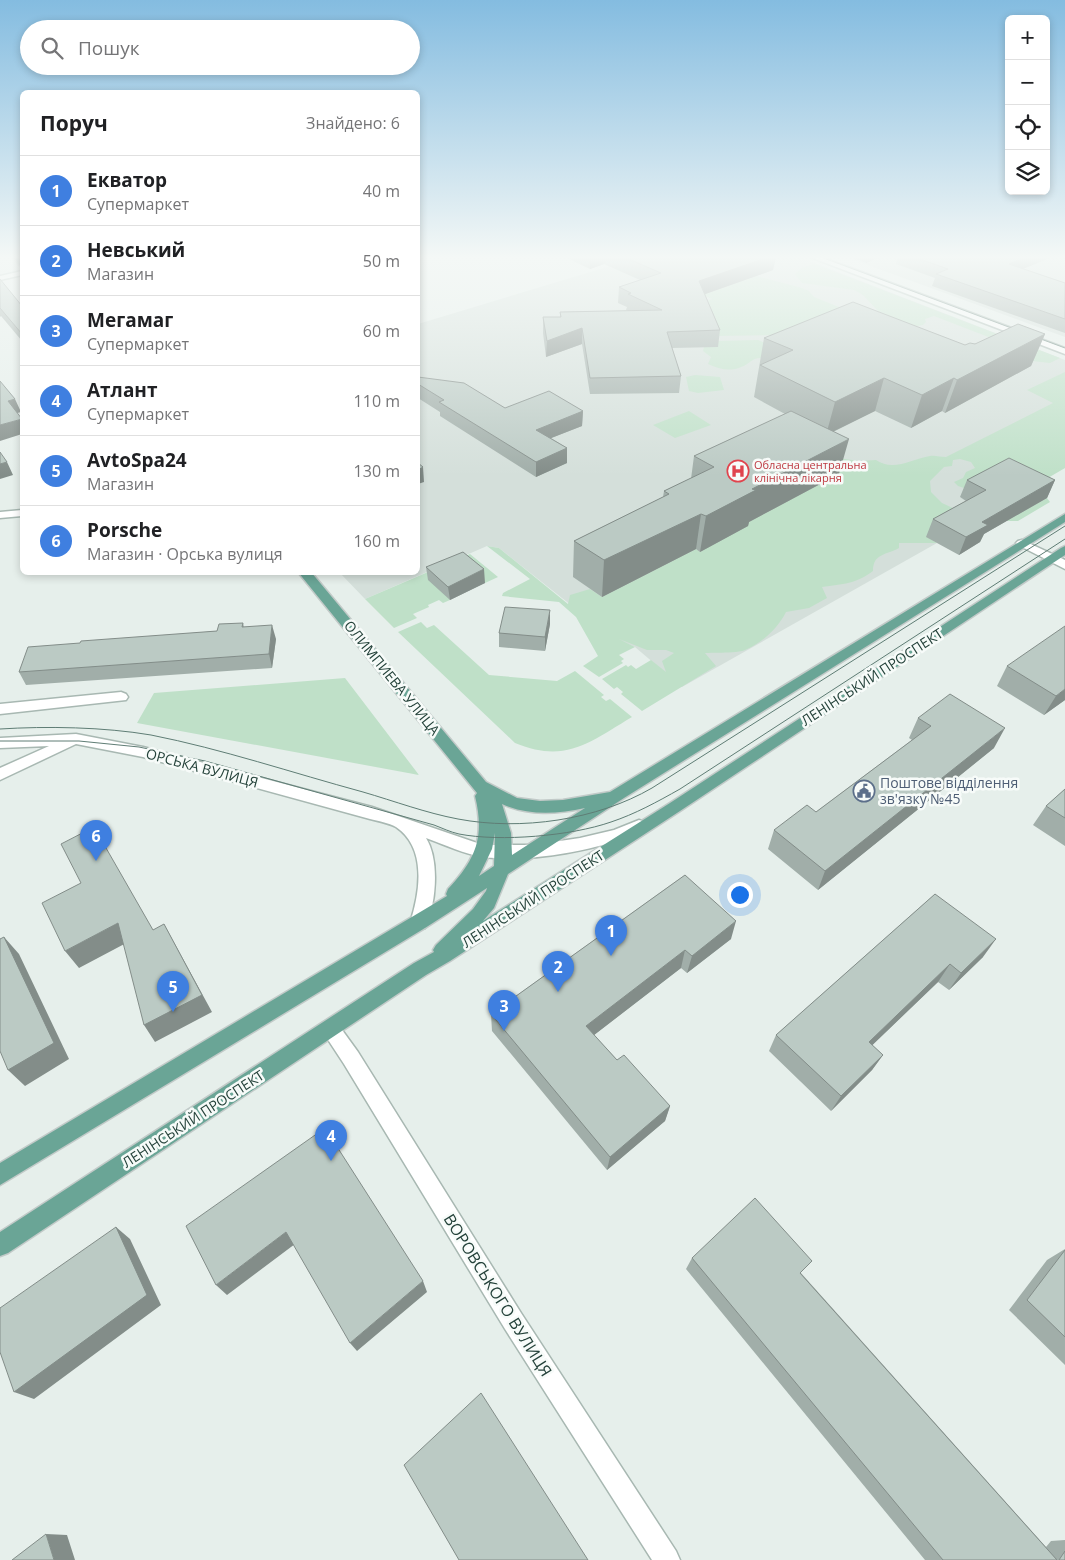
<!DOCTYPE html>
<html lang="uk">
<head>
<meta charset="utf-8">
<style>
	:root { --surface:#fff; --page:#f2f2f2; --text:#202124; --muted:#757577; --line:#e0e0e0; --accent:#db2777 }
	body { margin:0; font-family:"Open Sans",sans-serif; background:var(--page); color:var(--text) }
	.controls { position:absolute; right:15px; top:15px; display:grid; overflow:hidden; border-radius:8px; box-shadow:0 2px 8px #0003 }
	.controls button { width:45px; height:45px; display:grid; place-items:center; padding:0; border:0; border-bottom:1px solid var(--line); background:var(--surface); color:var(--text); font:25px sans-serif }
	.you { position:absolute; left:739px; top:894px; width:18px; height:18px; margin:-12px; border:4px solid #fff; border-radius:50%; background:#1a73e8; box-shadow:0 0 0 8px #1a73e833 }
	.badge { display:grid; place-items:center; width:32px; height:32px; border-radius:50%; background:var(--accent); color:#fff; font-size:16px; font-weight:700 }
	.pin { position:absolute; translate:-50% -41px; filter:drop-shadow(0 1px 2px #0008) }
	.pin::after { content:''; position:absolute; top:26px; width:18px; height:15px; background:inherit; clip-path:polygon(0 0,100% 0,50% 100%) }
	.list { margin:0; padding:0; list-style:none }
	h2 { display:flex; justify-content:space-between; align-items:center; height:65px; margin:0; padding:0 20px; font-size:21px }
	h2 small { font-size:16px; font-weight:400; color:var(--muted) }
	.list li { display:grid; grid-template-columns:32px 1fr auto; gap:15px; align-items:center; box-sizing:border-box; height:70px; padding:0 20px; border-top:1px solid var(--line) }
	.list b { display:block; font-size:19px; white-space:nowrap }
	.list p { margin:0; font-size:16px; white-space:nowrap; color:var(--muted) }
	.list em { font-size:16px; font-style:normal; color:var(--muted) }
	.icon { flex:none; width:28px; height:28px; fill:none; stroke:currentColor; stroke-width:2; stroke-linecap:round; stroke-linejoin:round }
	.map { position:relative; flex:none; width:1065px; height:1560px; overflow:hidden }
	.search { position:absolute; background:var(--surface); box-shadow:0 2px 8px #0003; left:20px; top:20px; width:400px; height:55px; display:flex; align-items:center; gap:12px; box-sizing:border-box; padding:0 18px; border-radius:28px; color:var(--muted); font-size:19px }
	.panel { position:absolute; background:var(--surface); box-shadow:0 2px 8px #0003; left:20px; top:90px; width:400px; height:485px; border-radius:8px }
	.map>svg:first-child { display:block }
	.built { fill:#d4dfda }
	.green { fill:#bfe0c8 }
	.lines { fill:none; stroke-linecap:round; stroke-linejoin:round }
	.minor-casing { stroke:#a8b8b2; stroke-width:3 }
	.major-casing { stroke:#c2cac8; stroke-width:3 }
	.minor { fill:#fff; fill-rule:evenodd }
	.major { fill:#6aa596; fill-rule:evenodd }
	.tram { stroke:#5f7d75; stroke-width:1 }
	.wall { fill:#a1aea9 }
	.shaded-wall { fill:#838d89 }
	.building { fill:#bbcac4; stroke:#838d89 }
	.labels { text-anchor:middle; stroke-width:5; stroke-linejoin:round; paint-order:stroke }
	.far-health-label { font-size:11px; fill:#be3a42; stroke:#f7fbf9; text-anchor:start }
	.street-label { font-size:14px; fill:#24423a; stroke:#f7fbf9 }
	.service-label { font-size:14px; fill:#4e5e75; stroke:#f7fbf9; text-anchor:start }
	.near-street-label { font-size:16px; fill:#24423a; stroke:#f7fbf9 }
</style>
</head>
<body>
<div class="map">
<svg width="1065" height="1560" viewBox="0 0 1065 1560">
	<rect width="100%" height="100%" fill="#e6efeb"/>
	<path class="built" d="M640,257H799L1065,360V468L960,497L989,513L927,537L937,543L682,687L635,647L610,636L499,548L487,546L365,599L340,573L418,572V324Z
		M846,257H1065V337Z"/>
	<path class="green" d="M815,264L1060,358L1050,363L1032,361L991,338L934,316L925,319L926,322L923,325L913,327L892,321L878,311L863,295L854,290L802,283L795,274L803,267Z
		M756,276L802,288L809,291L814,297L849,311L780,335L713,336L693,306L712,299L703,295Z
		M758,340L773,346L762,358C752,357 750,364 741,367C730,372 719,369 708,364L711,357L703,351L704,347H717L716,341Z
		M1065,372V468L1029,489L1001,475L960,497L970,490L958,486L954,482L963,478L966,472L975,468L971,462L960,459L953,460L952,466L944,467L930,481L931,492L942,503L957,510L927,537L937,543H899V548C887,555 873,553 873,571C856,584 843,584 822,587L827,598L809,608L786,612C778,628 762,643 745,650C734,654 717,652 705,653L716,666L642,711L621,694L623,692L617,687L614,689L602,679L626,665L628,667L631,665L636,669L651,660L666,672L662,661L674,653L666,650H647L619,639L635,647L619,655L624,659L621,661L623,663L599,677L583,666L598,656L576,617L559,602L502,596L503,593L530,579L487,546L499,548L568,604L570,595L590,589L602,597L696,549L700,552L745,524L838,474V458L859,461L876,460C893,472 912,459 930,456C935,455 940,457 946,457L1053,403L1027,390Z
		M695,375L720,377L724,390L698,393L689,391L686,377Z
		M689,411L711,425L675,438L653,425Z
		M1047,498L1050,502L1018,521H1006Z
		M470,554L498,577L485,583L463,565L450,600L443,603L439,600L428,605L429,607L413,614L417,618L394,628L365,599Z
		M421,622L427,628L434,625L489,675L557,681L575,671L604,695L601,697L606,701L610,699L632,717C590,742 566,764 515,743L398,632Z
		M345,678L419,775L137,723L154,693Z"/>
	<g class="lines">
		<g class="minor-casing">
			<path id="minor" d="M810,257H821L1065,348V354Z
				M22,271V275L0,280V276Z
				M22,510V516L0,518V512Z
				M1022,540L1065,560V569L1018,545L1016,543L1018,541Z
				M121,692L126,694L128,697L126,700L0,714V704Z
				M76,734L143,747L372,807L483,845H533L580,838L614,830L639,820L645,822L647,826L645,830C602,850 530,863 484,857C466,855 443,844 426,838C440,860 436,905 425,928L419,930L413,928L410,923C420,892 427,848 396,827C389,823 378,821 370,819L143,757L76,744L0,780V768L49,746L0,748V738Z
				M330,1020L337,1023L358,1052L521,1313L676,1551L680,1560H652L505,1329L344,1064L321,1029L323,1023Z"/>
		</g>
		<g class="major-casing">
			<path id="major" d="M14,257H21L22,265H19Z
				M1065,514V522L624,798L508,874L494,908L483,921L670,803L1061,548L1065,546V555L680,811L450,961L426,975L8,1253L0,1256V1232L414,963L434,952L433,950L436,945L473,909L486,891L487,888L425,928L0,1185V1163L447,896L446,894L448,889C476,859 485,837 475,796L477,793L298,572H311L486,782L517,798L540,801L563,800L610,792ZM502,804C529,816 557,814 585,808L512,855L511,833ZM495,833L494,866L479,876L492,849Z"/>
		</g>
		<use href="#minor" class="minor"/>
		<use href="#major" class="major"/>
		<path class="tram" d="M821,257L1065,348
			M0,729C47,726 104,727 151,735C222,749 293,773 363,792C394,801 426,813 458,819C521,831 597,820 652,788L1065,526
			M0,741H79L139,747L205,761L434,825C442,828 450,832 459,834C500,842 571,836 611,822C635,814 657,802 680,789L1065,539"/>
	</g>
	<path class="wall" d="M565,257H776L773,270L705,294L720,330L718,347L672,348L681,376L679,393L590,394L582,344L546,357L543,333V317H560V312L628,311L626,310L627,307L618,303L619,287L640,280L604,264L590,269Z
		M851,257H879L866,263Z
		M898,257H1052L1023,269L1065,283V333L932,286L935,278L896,264Z
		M0,279L22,306V341L1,316L0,317Z
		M1045,334L1031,366L945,413L942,411L911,428L875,411L833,432L839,474L749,522L748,526L700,552L696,549L602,597L573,577L574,541L663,497L664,491L691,479L694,456L785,414L754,397L764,338L965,345Z
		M418,377L505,408L583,411L582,426L551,438L567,448V463L536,477L440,416V412L418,398Z
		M967,480H1055L1047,498L984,534L980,542L959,555L926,537L933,519L966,501L960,497Z
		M426,567L485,583L450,600L428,580Z
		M243,623L244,627L276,639L272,668L26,685L19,672L80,643L217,631Z
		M550,624L545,651L499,647V633Z
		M1007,666L1065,700L1044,715L997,686Z
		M918,718L994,748L818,890L768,849L774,830L816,812L912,740L909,738Z
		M1065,789V846L1033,825L1046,806Z
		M685,875L731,939L687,973L681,968L594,1035L617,1060L670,1106L665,1121L607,1170L492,1031L491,1014Z
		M935,894L983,957L949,990L938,982L872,1045L883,1055L872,1070L831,1111L769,1051L776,1035Z
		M1065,1249V1365L1009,1310L1047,1260Z
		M692,1258L801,1273L1046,1547L1051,1541L1065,1540V1560H925L686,1269Z"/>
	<path class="shaded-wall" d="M591,257H605L604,264L590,269Z
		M769,257H776L773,270L697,297L699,281Z
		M867,257H879L866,263Z
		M1027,257H1052L1005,276L1009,264Z
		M582,328V344L546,357L547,341Z
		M1045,334L1031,366L945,413L957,380Z
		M884,378L875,411L826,435L835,402Z
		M954,378L942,411L911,428L922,395Z
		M15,399L21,412L14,414L8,401Z
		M583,411L582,426L536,444V430Z
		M22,419V434L0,441V425Z
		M849,439L839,474L749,522L748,526L700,552L706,516L752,489Z
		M567,448V463L536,477V462Z
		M7,462L13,475L0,479V464Z
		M423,467L424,482L418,484V470Z
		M1055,480L1047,498L984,534L980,542L959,555L966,537L982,522Z
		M701,514L696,549L602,597L604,560Z
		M484,569L485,583L450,600L448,587Z
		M550,610V624L545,651V637Z
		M272,625L276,639L272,668L269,654Z
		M1065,689V700L1044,715L1056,696Z
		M1005,728L994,748L818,890L825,871Z
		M736,921L731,939L687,973L692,956Z
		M118,923L130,941L79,968L65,951Z
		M164,924L212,1012L155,1042L144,1025Z
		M4,937L19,954L69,1059L25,1086L8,1070Z
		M996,939L983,957L949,990L961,973Z
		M685,950L681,968L585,1042L586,1026Z
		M950,964L938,982L859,1058L869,1042Z
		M883,1055L872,1070L831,1111L841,1096Z
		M670,1106L665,1121L607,1170L610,1157Z
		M116,1227L130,1239L161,1305L34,1399L14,1392Z
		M286,1232L295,1244L227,1295L216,1285Z
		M423,1281L427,1292L357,1351L350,1343Z
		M46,1534L67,1535L75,1560H54Z"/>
	<path class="building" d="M624,257H769L699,281L720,330L667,332L681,376L590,378L582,328L547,341L543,317H561L560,312L662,310L628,294L631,293L619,287L661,273Z
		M914,257H1027L1009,264L1065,283V319L936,274L948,269Z
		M0,279L22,306V334L0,308Z
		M853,302L965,345L970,343L975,344L1018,324L1045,334L957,380L954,378L922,395L884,378L835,402L760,365L793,350L764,338Z
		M418,377L464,383L505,408L549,391L583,411L536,430L567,448L536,462L439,402L444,400L418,384Z
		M0,381L15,399L8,401L22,419L0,425Z
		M791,411L849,439L752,489L756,490L706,516L701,514L604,560L574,541L669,494L664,491L714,467L694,456Z
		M0,452L7,462L0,464Z
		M1009,458L1055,480L982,522L988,525L966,537L933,519L986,490L967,480Z
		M418,463L423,467L418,470Z
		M463,552L484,569L448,587L426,567Z
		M505,607L550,610L545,637L499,633Z
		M243,623L242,627L272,625L269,654L19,672L28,647L80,643L81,641L217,631L219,624Z
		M1065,626V689L1056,696L1007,666Z
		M950,694L1005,728L825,871L774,830L807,805L816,812L931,726L918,718Z
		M1065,789V818L1046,806Z
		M94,827L153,930L164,924L202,995L144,1025L118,923L65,951L42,903L81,883L61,844Z
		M685,875L736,921L692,956L685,950L586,1026L617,1060L624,1055L670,1106L610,1157L491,1014Z
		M935,894L996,939L961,973L950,964L869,1042L883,1055L841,1096L776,1035Z
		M4,937L54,1043L8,1070L0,1051V939Z
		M325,1128L423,1281L350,1343L286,1232L216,1285L186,1226Z
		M755,1198L812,1261L800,1273L1057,1560H943L692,1258Z
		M116,1227L147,1295L14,1392L0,1352V1308Z
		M1065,1250V1337L1027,1300Z
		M481,1393L588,1560H459L404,1465Z
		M46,1534L54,1560H12Z
		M1065,1551V1560H1059Z"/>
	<linearGradient id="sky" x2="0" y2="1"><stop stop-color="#84bce0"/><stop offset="0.54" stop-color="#f4f8f6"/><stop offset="1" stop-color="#f4f8f6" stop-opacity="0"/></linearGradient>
	<rect width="1065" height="476" fill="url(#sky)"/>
	<defs>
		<g id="hospital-ring" transform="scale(1.125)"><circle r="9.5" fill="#f7fbf9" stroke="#e0444e" stroke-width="1.5"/><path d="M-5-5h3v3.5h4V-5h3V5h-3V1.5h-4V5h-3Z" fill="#e0444e"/></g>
		<g id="civic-ring" transform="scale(1.125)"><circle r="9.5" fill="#f7fbf9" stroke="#5c6f8a" stroke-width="1.5"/><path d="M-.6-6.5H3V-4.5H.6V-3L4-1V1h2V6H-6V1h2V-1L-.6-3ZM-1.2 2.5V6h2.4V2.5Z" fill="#5c6f8a"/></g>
	</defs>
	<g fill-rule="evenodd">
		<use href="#hospital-ring" x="738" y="471"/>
		<use href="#civic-ring" x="864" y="791"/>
	</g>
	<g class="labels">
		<g class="far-health-label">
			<text x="754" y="469">Обласна центральна<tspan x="754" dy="13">клінічна лікарня</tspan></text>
		</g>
		<g class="street-label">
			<text transform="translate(872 677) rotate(-33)" y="5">ЛЕНІНСЬКИЙ ПРОСПЕКТ</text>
			<text transform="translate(392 678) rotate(51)" y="5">ОЛИМПИЕВА УЛИЦА</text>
			<text transform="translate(202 768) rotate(15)" y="5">ОРСЬКА ВУЛИЦЯ</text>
			<text transform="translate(533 899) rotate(-33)" y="5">ЛЕНІНСЬКИЙ ПРОСПЕКТ</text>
			<text transform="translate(193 1119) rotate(-33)" y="5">ЛЕНІНСЬКИЙ ПРОСПЕКТ</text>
		</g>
		<g class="service-label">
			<text x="880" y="788">Поштове відділення<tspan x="880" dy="16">зв'язку №45</tspan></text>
		</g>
		<g class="near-street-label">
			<text transform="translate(498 1295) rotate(58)" y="6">ВОРОВСЬКОГО ВУЛИЦЯ</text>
		</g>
	</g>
</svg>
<div class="controls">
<button>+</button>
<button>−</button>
<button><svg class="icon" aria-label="locate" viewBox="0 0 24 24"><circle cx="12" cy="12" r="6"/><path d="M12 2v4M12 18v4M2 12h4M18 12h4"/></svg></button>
<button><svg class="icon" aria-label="layers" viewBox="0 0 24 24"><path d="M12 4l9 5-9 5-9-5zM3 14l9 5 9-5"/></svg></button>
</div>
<div class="you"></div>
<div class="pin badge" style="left:611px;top:956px;background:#3f7fe0">1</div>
<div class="pin badge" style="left:558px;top:992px;background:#3f7fe0">2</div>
<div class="pin badge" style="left:504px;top:1031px;background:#3f7fe0">3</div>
<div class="pin badge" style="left:331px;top:1161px;background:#3f7fe0">4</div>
<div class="pin badge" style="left:173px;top:1012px;background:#3f7fe0">5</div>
<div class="pin badge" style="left:96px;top:861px;background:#3f7fe0">6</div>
<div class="search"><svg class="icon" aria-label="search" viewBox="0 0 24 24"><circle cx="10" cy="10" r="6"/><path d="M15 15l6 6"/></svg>Пошук</div>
<section class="panel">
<h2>Поруч<small>Знайдено: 6</small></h2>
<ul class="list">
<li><span class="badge" style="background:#3f7fe0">1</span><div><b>Екватор</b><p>Супермаркет</p></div><em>40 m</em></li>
<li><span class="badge" style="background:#3f7fe0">2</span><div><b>Невський</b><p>Магазин</p></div><em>50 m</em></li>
<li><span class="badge" style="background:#3f7fe0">3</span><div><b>Мегамаг</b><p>Супермаркет</p></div><em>60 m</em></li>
<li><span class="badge" style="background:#3f7fe0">4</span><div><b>Атлант</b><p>Супермаркет</p></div><em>110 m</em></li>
<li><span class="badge" style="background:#3f7fe0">5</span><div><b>AvtoSpa24</b><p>Магазин</p></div><em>130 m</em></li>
<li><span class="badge" style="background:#3f7fe0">6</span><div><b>Porsche</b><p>Магазин · Орська вулиця</p></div><em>160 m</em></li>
</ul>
</section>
</div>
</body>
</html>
